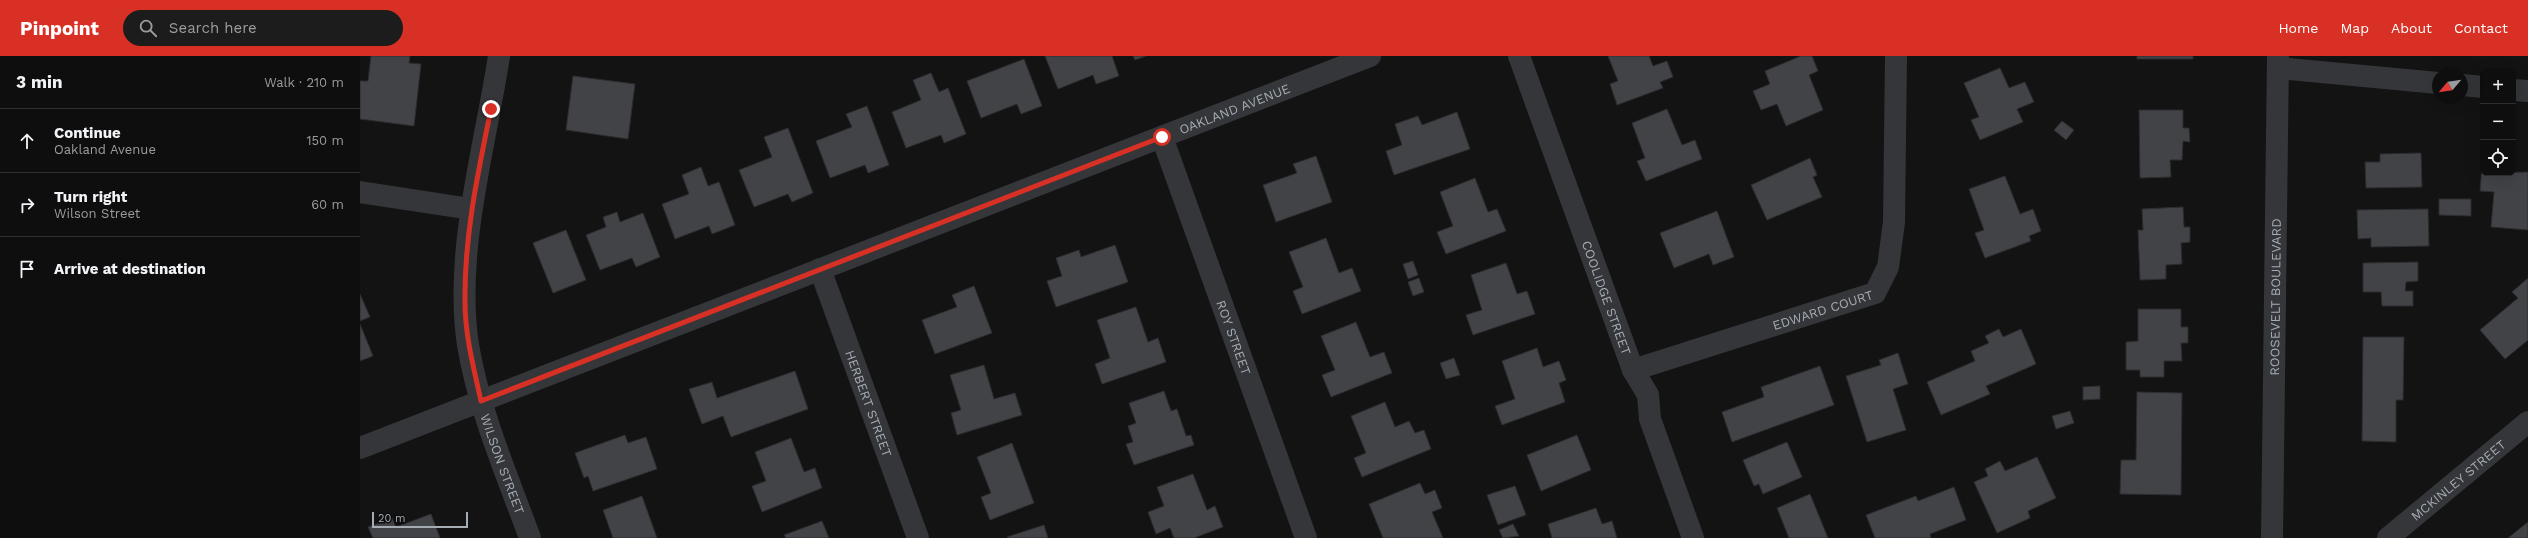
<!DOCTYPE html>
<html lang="en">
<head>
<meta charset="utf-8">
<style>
	:root { --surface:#0e0e0f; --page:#1c1c1d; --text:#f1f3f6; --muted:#9b9c9e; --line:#2e2e2f; --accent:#d93025 }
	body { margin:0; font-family:"Work Sans",sans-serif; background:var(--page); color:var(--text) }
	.controls { position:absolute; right:12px; top:12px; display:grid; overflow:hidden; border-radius:8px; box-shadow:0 4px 16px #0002 }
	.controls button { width:36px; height:36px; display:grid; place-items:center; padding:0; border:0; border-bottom:1px solid var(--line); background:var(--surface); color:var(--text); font:20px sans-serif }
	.compass { position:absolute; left:2072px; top:12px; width:36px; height:36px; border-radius:50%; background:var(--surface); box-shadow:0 4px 16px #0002; rotate:241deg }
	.scale { position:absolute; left:12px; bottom:10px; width:96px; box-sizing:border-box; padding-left:4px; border:2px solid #a5acb4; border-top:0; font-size:11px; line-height:14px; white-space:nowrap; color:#a5acb4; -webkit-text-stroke:3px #0e0e0f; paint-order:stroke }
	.stop { position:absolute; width:12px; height:12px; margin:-9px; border:3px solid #d93025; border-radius:50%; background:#fff }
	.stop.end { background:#d93025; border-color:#fff; box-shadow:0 1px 4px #0008 }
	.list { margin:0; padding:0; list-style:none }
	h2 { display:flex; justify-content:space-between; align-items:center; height:52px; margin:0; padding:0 16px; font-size:17px }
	h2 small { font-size:13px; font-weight:400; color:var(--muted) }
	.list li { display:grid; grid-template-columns:26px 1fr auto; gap:12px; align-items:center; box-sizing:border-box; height:64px; padding:0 16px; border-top:1px solid var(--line) }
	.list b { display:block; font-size:15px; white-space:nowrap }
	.list p { margin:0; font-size:13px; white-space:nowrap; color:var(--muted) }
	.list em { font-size:13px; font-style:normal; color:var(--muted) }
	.icon { flex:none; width:22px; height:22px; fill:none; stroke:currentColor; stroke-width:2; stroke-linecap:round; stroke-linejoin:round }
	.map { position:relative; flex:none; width:2168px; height:482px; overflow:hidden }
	header { display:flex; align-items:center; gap:24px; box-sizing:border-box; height:56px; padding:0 20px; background:var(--accent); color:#fff }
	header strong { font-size:19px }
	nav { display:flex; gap:22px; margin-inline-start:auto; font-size:14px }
	.search { width:280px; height:36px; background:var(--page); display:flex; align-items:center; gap:10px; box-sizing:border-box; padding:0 14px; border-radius:22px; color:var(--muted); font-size:15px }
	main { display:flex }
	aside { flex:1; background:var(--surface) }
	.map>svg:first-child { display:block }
	.building { fill:#424347; stroke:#2d2d30 }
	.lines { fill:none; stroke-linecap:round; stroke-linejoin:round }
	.street { stroke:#343639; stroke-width:22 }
	.route { stroke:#d93025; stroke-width:5 }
	.labels { text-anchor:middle; stroke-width:3.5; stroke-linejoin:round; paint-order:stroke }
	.street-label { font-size:13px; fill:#a5acb4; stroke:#0e0e0f }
</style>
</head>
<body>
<header>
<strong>Pinpoint</strong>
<div class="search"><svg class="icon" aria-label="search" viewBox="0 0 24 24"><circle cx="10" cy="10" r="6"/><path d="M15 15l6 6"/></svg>Search here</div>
<nav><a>Home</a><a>Map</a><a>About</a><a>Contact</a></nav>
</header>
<main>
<aside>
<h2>3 min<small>Walk · 210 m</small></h2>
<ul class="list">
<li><svg class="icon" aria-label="ahead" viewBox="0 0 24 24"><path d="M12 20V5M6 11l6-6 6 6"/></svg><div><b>Continue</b><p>Oakland Avenue</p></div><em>150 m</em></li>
<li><svg class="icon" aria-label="right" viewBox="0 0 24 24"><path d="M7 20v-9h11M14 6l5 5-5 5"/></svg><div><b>Turn right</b><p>Wilson Street</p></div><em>60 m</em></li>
<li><svg class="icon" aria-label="arrive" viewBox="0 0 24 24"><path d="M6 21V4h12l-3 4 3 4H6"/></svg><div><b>Arrive at destination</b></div></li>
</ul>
</aside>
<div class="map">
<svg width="2168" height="482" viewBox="0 0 2168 482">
	<rect width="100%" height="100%" fill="#131314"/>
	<path class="building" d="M11,0H50L49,7L61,8L54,70L0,63V25H8Z
		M685,0H752L759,20L736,28L733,19L698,33Z
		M773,0H786L775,4Z
		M1248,0H1289L1293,10L1307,5L1313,21L1300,26L1303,32L1257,49L1250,28L1258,25Z
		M1441,0H1452L1458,15L1449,19L1463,54L1426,70L1417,48L1401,54L1393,35L1410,28L1405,15Z
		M1777,0H1833V3H1777Z
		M664,3L682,50L661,58L657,48L621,62L607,25Z
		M1640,12L1649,32L1665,26L1674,46L1657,53L1663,66L1620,84L1611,64L1619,61L1604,27Z
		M571,17L579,36L588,32L606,78L584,87L581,79L546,92L532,56L561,44L553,24Z
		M213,20L275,28L268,83L206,74Z
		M507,50L529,109L508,117L505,109L470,122L456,85L492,71L486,58Z
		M1307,53L1322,89L1335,84L1342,103L1286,125L1277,105L1285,102L1272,67Z
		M1779,54H1823V72H1829L1830,86L1823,85L1822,104H1810L1811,121L1780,122Z
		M1097,56L1110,93L1034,119L1026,95L1042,89L1035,68L1058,60L1062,69Z
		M1702,65L1714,74L1706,84L1694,74Z
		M428,72L453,137L432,146L428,138L394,151L379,114L412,101L404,81Z
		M2061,97L2062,131L2006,132L2005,106H2020V98Z
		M956,100L972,146L916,166L903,129L937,117L933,108Z
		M1450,102L1457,119L1453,121L1462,141L1407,164L1391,129Z
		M341,111L348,130L359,126L375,169L352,178L349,170L315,183L302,148L329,138L322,119Z
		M2122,111L2123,117L2168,116V174L2131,171L2134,136L2120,135Z
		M1645,120L1660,158L1673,153L1681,175L1669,180L1671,185L1625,202L1615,177L1624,174L1609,133Z
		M1115,122L1128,156L1137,153L1146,175L1086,198L1077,176L1093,170L1080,136Z
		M2079,143H2111V160L2079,159Z
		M1823,151L1824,171H1830V186L1821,187L1822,208L1806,209V223L1780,224L1778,174H1783L1782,153Z
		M2068,153L2069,190L2011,191V182L1998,183L1997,154Z
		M1357,155L1374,201L1353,209L1349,198L1314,212L1300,177Z
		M257,156L260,166L283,157L300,201L276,211L272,202L240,214L226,179L246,171L243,161Z
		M206,174L226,224L193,237L173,187Z
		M966,182L979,217L992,212L1001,235L942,258L933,235L943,231L929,196Z
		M755,189L768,226L696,251L687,225L702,220L696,202L719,194L721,201Z
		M1053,205L1058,219L1048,223L1043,208Z
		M2058,206V225L2046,226L2045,235H2053V250H2022L2021,236H2003V207Z
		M1146,207L1157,238L1167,235L1175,258L1113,279L1106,259L1122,254L1111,219Z
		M1059,222L1064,236L1053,240L1048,226Z
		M2168,222V284L2145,303L2120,274L2158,242L2152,236Z
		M614,230L632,277L575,298L562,264L597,251L592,239Z
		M0,238L10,261L0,265Z
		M776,251L788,286L798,282L806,306L742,328L735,308L750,302L737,264Z
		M1778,253H1821V271H1828V287H1821L1822,305H1804V321H1780V314H1766V286L1778,285Z
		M996,266L1010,301L1024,296L1032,317L971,341L962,319L975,314L961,280Z
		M0,268L13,300L0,305Z
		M1639,273L1643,281L1661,273L1676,308L1626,330L1630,338L1581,359L1567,326L1615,305L1611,295L1629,287L1625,280Z
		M2003,281H2044L2043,344H2036V386L2002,385Z
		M1177,292L1183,311L1199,305L1206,324L1199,327L1205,346L1142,369L1135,350L1155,343L1142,305Z
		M1538,297L1548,328L1533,333L1546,374L1507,386L1486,320L1521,309L1519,304Z
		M1094,302L1100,319L1086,323L1080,307Z
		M624,309L634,343L655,337L662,359L597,379L591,357L601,354L590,319Z
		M1460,310L1474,349L1372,386L1362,356L1404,341L1401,331Z
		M435,315L448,353L371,381L363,360L342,368L329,333L352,326L357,342Z
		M1740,330V343L1723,344V331Z
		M804,335L811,355L817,353L826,380L831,379L834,389L774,409L766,388L773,386L768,370L776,367L769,347Z
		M1777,336L1822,337L1821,439L1760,438L1761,404H1776Z
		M1025,346L1035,371L1049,365L1055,377L1064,374L1071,393L1002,421L994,402L1006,397L991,360Z
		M1710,355L1714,367L1696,373L1692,360Z
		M265,379L268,387L286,381L297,413L233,435L228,420L224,422L215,397Z
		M1217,379L1231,414L1181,435L1167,399Z
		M431,382L444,416L455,412L462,432L402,456L392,430L406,425L395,396Z
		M1427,386L1442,421L1403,438L1399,428L1394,430L1383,404Z
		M652,387L674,447L630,464L621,441L631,437L617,401Z
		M1677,401L1696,442L1668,455L1670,462L1637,477L1614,426L1628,420L1625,413L1640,405L1645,415Z
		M833,418L847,454L855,450L863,471L834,482H814L810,472L796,478L788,456L804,450L797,431Z
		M1060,427L1065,438L1075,434L1082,452L1072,456L1083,482H1023L1009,448Z
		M1155,430L1166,459L1138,469L1127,439Z
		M1594,431L1606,464L1570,478L1571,482H1515L1506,459L1556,440L1558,445Z
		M1450,438L1468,482H1429L1417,452Z
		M282,440L297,482H253L243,454Z
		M1236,452L1242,468L1252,465L1257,482H1192L1188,468Z
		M71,458L80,482H13L8,471L32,462L36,471Z
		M462,465L469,482H426L424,479Z
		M2168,466V482H2148Z
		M1153,468L1159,480L1143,482L1139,474Z
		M684,469L688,482H648L647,481Z"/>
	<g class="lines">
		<g class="street">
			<path id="s1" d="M139,0C125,92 94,196 108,289C119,355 147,419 170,482"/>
			<path id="s2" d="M1159,0L1273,314L1288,339L1290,363L1333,482"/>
			<path d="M1918,12L2078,27"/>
			<path d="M2102,29L2123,31"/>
			<path d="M2153,34L2168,35"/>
			<path id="s3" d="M802,81L946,482"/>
			<path d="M0,136L111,153"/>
			<path id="s4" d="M460,213L558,482"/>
			<path id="s5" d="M1273,314L1515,237L1528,211L1534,166L1536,0"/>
			<path id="s6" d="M0,392L1010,0"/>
			<path id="s7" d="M1912,482L1918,0"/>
			<path id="s8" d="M2028,482L2168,366"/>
		</g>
	</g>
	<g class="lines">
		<path class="route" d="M131,53C118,116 104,181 105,246C105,280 114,313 121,345L802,81"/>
	</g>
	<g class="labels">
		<g class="street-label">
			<text dy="5" stroke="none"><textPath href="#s6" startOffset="938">OAKLAND AVENUE</textPath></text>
			<text dy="5" stroke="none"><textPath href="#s2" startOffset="257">COOLIDGE STREET</textPath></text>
			<text dy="5" stroke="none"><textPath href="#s7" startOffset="241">ROOSEVELT BOULEVARD</textPath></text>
			<text dy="5" stroke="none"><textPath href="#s5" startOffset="199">EDWARD COURT</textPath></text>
			<text dy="5" stroke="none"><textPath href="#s3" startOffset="213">ROY STREET</textPath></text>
			<text dy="5" stroke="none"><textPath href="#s4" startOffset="143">HERBERT STREET</textPath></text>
			<text dy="5" stroke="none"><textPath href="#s1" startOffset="416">WILSON STREET</textPath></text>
			<text dy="5" stroke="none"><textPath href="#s8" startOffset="91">MCKINLEY STREET</textPath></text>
		</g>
	</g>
</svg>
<div class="controls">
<button>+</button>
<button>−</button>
<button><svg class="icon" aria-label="locate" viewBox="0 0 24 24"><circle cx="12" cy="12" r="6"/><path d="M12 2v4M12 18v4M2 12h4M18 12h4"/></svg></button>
</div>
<svg class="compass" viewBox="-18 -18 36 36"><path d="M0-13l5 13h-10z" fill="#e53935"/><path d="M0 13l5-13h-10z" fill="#9b9c9e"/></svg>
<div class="scale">20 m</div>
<div class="stop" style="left:802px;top:81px"></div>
<div class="stop end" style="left:131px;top:53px"></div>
</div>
</main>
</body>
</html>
